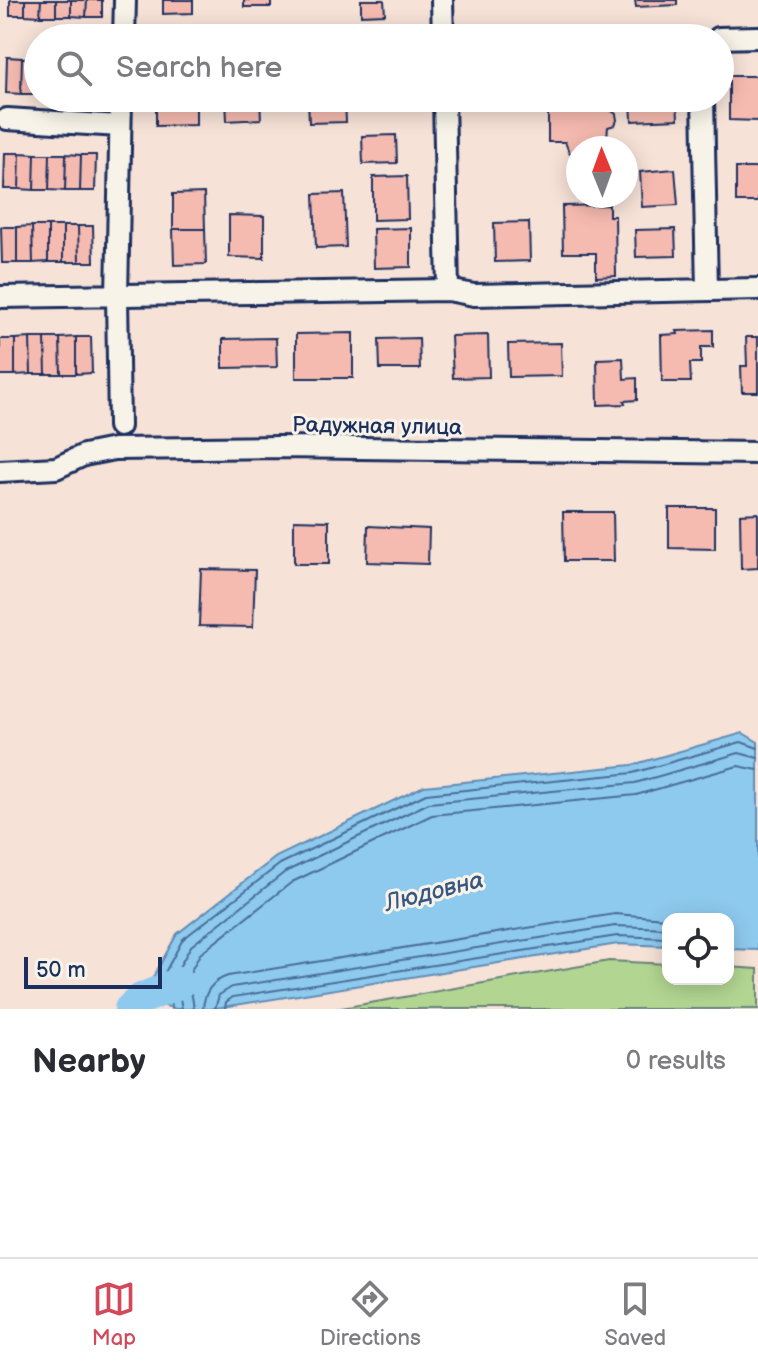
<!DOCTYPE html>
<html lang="en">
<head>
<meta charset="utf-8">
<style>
	:root { --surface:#fff; --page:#f7f7f7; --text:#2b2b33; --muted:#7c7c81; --line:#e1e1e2; --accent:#d1495b }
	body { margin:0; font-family:"Balsamiq Sans",sans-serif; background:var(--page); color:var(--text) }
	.controls { position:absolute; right:24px; bottom:24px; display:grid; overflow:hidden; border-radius:16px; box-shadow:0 4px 20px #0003 }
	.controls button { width:72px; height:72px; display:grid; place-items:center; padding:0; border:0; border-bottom:2px solid var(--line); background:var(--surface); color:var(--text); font:40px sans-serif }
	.compass { position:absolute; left:566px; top:136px; width:72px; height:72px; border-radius:50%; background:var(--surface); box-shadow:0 4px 20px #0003; rotate:359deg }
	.scale { position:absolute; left:24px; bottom:20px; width:138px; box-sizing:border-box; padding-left:8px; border:4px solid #1b2f5e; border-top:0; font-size:22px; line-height:28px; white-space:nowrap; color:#1b2f5e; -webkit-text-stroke:6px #f7f3e8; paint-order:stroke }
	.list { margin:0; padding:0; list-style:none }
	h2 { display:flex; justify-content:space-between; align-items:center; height:104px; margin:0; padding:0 32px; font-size:34px }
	h2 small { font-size:26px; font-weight:400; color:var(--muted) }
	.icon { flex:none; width:44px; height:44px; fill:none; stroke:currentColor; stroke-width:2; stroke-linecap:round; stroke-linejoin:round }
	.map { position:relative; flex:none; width:758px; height:1009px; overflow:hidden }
	.search { position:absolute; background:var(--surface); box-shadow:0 4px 20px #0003; left:24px; right:24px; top:24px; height:88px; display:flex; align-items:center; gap:20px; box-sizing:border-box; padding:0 28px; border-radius:44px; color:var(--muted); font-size:30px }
	.sheet { height:248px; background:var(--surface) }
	nav { display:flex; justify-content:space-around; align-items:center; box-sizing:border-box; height:112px; border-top:2px solid var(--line); background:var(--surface); font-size:22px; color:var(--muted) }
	nav a { display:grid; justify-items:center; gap:4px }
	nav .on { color:var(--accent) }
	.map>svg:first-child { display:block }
	.green { fill:#b2d692; stroke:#668278; stroke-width:2 }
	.water { fill:#8ecaee; stroke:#608cb4; stroke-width:2 }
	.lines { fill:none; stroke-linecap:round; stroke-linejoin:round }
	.shore { stroke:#496d98; stroke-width:2 }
	.river { stroke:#8ecaee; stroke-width:32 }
	.building { fill:#f6bbb0; stroke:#1b2f5e; stroke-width:2 }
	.minor-casing { stroke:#1b2f5e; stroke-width:26 }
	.minor { stroke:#f7f3e8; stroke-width:20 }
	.labels { text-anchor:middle; stroke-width:6; stroke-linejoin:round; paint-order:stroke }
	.street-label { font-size:22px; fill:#1b2f5e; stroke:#f7f3e8 }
	.water-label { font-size:24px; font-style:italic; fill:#385682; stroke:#f7f3e8 }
</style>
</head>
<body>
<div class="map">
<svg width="758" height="1009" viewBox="0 0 758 1009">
	<rect width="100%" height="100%" fill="#f7e2d7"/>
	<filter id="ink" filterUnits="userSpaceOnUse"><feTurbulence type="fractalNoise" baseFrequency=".0125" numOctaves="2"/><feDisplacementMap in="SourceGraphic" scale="16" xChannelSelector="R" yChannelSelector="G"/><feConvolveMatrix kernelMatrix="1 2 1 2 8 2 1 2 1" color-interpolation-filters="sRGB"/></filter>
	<g filter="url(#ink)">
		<path class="green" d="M609,961L668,964V979H728V967L758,969V1009H336Z"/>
		<path class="water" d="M743,733L758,742V950L728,949V919H668V946L618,944L210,1009H176L141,999L177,934L276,857L424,786L632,765Z"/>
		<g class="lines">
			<path class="shore" d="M172,1009L170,1000L157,995L155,991L183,939L280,864L426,794L633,773L741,742L758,748
				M182,1009L180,998L169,985L191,946L285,872L429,803L635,783L739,753L758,758
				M194,1009L192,996L185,982L200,954L292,882L432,815L636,795L738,766L758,770
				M203,1009C204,992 212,981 228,976L615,914L679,919
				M215,1009L219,995L232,987L615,926L668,928
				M225,1009L226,1002L233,997L617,936L668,938"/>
			<path class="river" d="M130,1009L141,999L179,983"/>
		</g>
		<path class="building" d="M10,0H25V15H10Z
			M25,0H41L40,16L25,15Z
			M41,0H56V16H40Z
			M56,0H71V16H56Z
			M71,0H87L86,17L71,16Z
			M87,0H102V17H86Z
			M163,0H193V13L163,14Z
			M244,0H271V7H244Z
			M361,0H384L385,14L361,15Z
			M635,0H677V5L636,7Z
			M7,57L22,58L21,94L6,93Z
			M22,58H38L37,94H21Z
			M729,76H758V121L729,120Z
			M156,98H196V125L156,126Z
			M226,98H260L261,119L227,121Z
			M308,98H345L346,122L309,123Z
			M500,98H529V105H500Z
			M548,98H608V108L616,114L617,120L615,125L608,127L606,148H578V159L569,152L565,142H548Z
			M631,98H677L678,119L632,121Z
			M396,135L397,163L363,164L362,136Z
			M5,153H20L19,189H4Z
			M20,153L35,154L34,190L19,189Z
			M35,154H50L49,190H34Z
			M50,154H66L65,191L49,190Z
			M66,154L81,155L80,191H65Z
			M81,155H96L95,191H80Z
			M736,168H758V202H736Z
			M675,169L678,205L642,207L640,172Z
			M407,176L408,219L373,220V177Z
			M204,193L205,229H173V194Z
			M344,193L346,247L316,248L314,194Z
			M609,205V216H615L616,276L596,277V253H563L562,206Z
			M229,215L264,216V258L229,257Z
			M529,222L530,261L495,262L494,223Z
			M32,226L33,263H17V227Z
			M32,226H48V262L33,263Z
			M48,226H63V262H48Z
			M63,226H78L79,262H63Z
			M78,226H93L94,262H79Z
			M1,227H17V263H2Z
			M411,228V267L374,268L373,229Z
			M173,229H205L206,264L174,265Z
			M675,229L676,256L636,257L635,230Z
			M713,330V347H701V363H690L691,382H662L661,335L678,334L677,331Z
			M353,333V378H296V334Z
			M488,335L489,377L453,378L451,336Z
			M76,337H91L92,373L76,374Z
			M76,337V374H61L60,338Z
			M746,337H758V392H742L741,366H747Z
			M30,338H45L46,374H31Z
			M30,338L31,374L15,375V339Z
			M45,338H60L61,374H46Z
			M276,338L277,367L223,368V339Z
			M419,338L420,369H380L379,339Z
			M0,339H15V375H0Z
			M561,343L562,376L509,377L508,344Z
			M623,358L624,379L637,378V400L624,401L625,404L598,405L597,359Z
			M669,508H715V549L669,548Z
			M563,512H613L614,561H564Z
			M758,513V568L741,569L740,514Z
			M294,520L329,521V564H294Z
			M368,526L429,529L428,564L367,562Z
			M201,569L255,570L253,627L199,626Z"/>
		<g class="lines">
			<g class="minor-casing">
				<path id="minor" d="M442,0L443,38
					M124,38L125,0
					M719,38L758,37
					M444,98L448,290
					M703,98L707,290
					M7,119L120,126
					M0,297L448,290L474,295L758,289
					M119,426L117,296L121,98
					M0,471L56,468L84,455L114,449L279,447L758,453"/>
			</g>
			<use href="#minor" class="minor"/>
		</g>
	</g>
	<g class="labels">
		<g class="street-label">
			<text transform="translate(377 425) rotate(1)" y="8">Радужная улица</text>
		</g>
		<g class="water-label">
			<text transform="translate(434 891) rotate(-14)" y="8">Людовна</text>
		</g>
	</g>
</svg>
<div class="controls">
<button><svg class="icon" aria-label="locate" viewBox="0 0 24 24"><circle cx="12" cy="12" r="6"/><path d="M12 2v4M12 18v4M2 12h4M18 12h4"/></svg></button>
</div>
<svg class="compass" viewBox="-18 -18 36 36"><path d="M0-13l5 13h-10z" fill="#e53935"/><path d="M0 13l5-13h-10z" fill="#7c7c81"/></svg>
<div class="scale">50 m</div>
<div class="search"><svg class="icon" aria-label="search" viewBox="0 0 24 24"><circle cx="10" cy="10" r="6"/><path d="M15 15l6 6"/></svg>Search here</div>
</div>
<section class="sheet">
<h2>Nearby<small>0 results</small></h2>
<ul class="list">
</ul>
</section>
<nav>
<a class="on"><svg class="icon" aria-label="map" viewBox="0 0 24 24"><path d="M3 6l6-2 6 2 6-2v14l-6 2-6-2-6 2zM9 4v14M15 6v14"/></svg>Map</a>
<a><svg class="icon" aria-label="directions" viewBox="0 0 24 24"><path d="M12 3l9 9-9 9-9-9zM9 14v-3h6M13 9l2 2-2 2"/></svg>Directions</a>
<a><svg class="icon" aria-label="saved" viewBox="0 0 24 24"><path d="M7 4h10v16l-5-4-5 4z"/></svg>Saved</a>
</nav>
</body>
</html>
